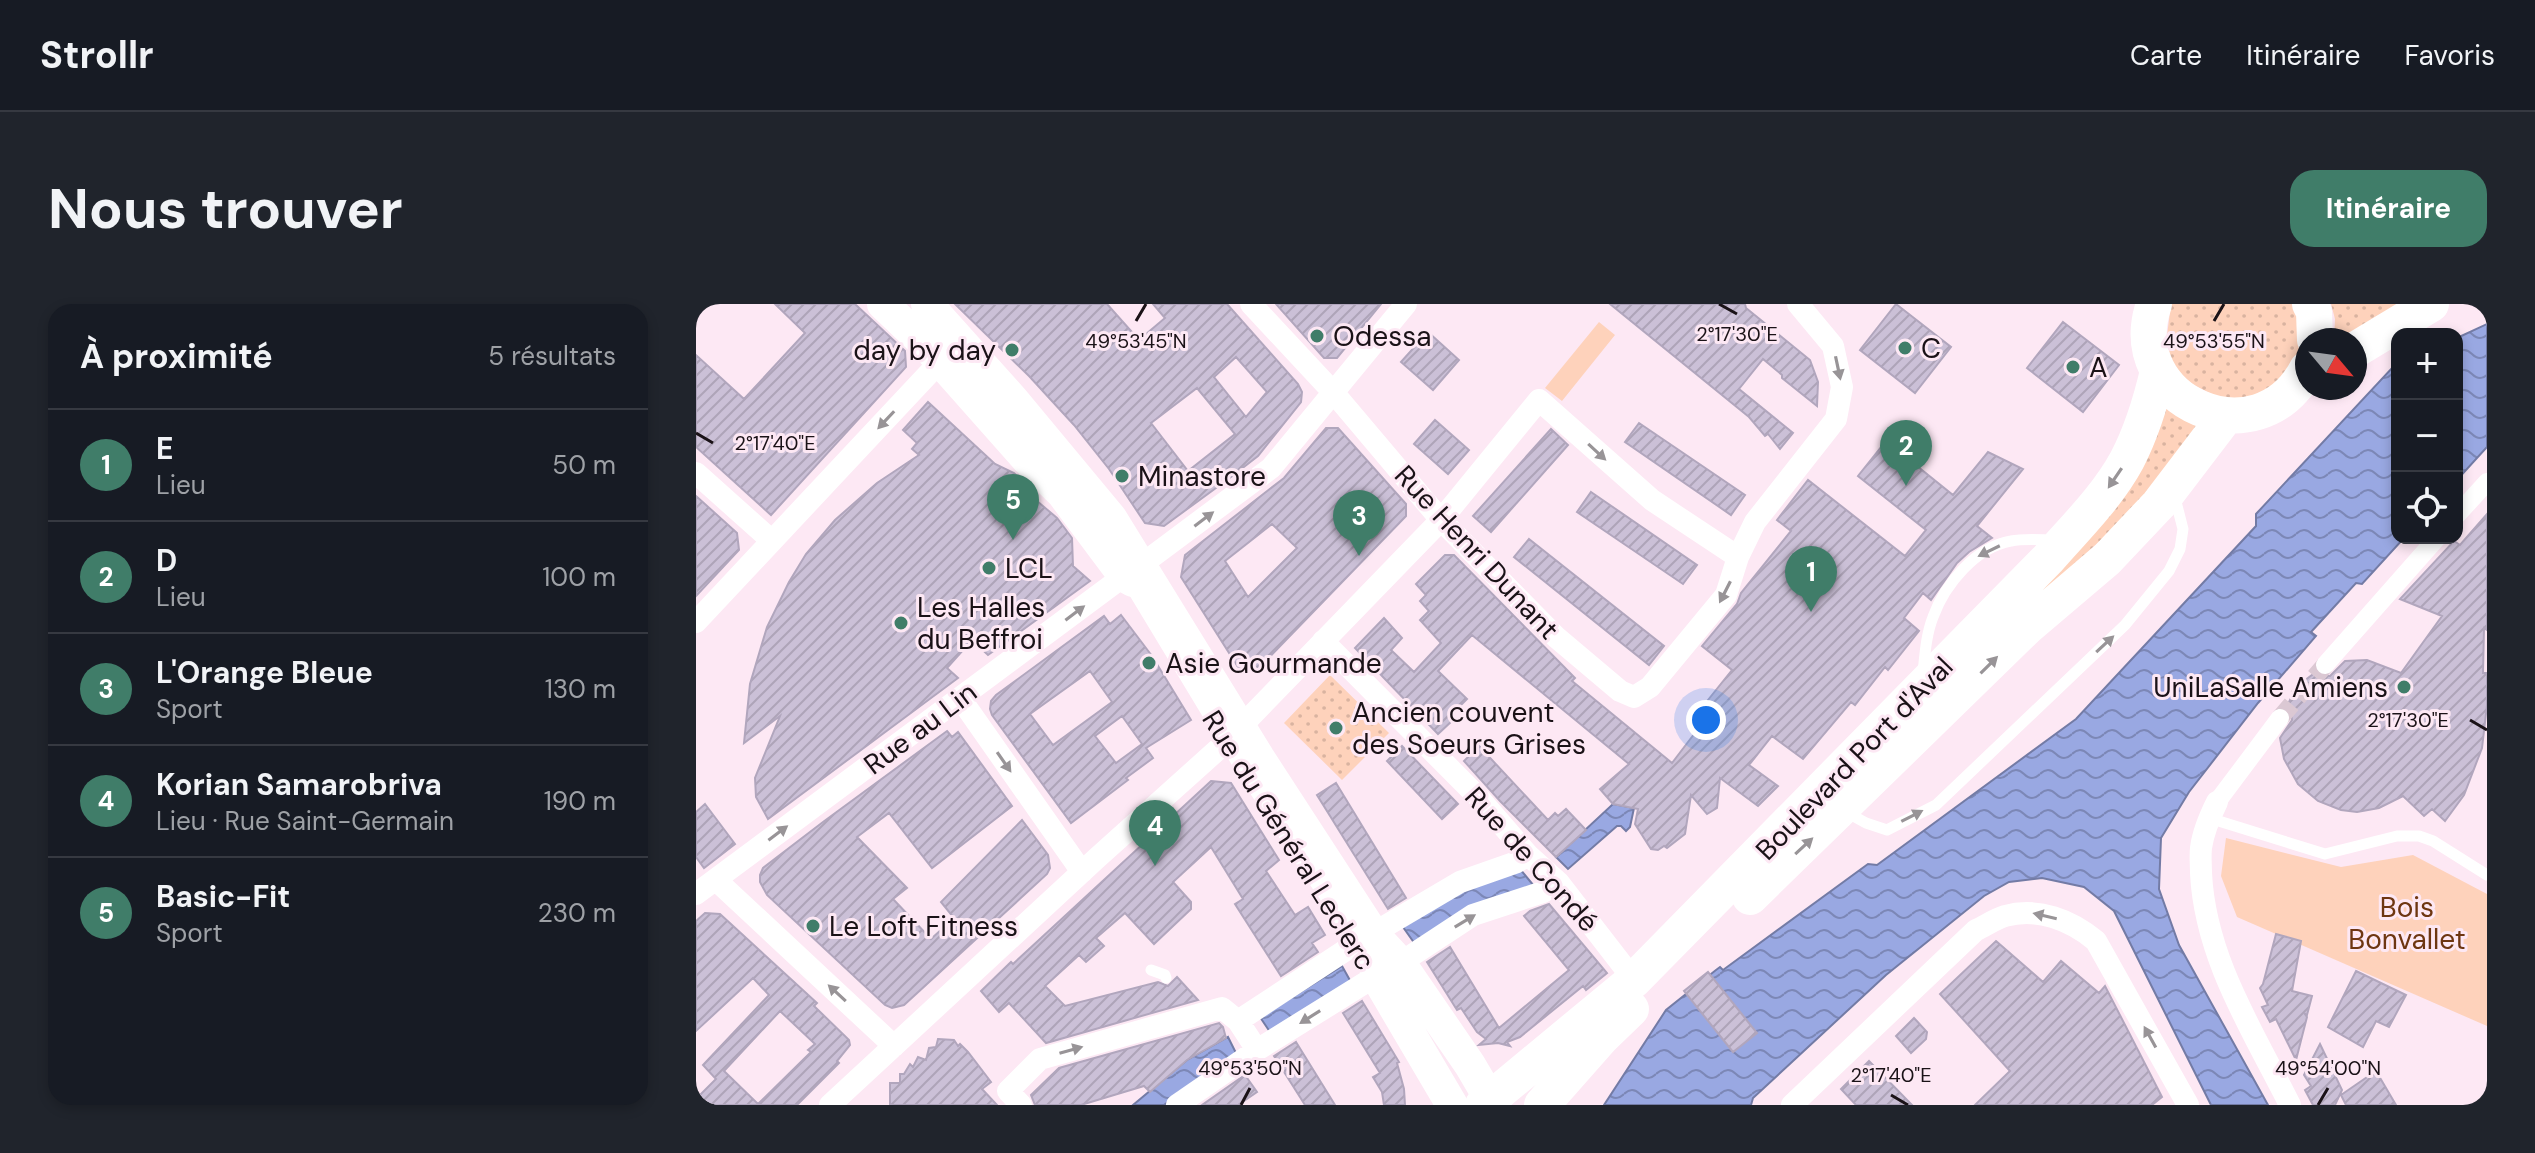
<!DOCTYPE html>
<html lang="fr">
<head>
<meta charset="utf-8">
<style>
	:root { --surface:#171b24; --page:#20242c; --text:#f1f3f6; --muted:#9ea1a6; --line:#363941; --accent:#407d69 }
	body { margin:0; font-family:"DM Sans",sans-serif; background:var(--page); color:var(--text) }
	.controls { position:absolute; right:24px; top:24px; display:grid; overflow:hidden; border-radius:16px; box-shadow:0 4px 12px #0003 }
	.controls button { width:72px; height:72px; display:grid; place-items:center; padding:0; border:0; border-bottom:2px solid var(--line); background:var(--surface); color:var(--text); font:40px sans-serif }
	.compass { position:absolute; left:1599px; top:24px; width:72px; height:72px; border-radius:50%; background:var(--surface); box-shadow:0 4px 12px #0003; rotate:119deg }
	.you { position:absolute; left:1010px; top:416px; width:28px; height:28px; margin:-20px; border:6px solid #fff; border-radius:50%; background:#1a73e8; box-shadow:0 0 0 12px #1a73e833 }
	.badge { display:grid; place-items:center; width:52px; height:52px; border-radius:50%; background:var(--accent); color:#fff; font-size:26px; font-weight:700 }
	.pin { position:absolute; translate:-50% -66px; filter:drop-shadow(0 2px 4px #0008) }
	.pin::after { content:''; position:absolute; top:42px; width:28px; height:24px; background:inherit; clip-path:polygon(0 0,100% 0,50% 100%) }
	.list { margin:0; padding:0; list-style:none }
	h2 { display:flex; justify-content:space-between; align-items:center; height:104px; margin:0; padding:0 32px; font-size:34px }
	h2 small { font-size:26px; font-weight:400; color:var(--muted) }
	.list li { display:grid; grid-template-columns:52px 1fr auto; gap:24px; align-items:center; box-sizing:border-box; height:112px; padding:0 32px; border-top:2px solid var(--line) }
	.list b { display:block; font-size:30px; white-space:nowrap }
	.list p { margin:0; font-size:26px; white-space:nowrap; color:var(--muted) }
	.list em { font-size:26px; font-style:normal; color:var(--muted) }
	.icon { flex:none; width:44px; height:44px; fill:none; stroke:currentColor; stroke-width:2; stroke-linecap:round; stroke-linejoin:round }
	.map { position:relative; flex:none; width:1791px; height:801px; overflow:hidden; border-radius:24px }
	header { display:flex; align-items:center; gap:48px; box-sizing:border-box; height:112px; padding:0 40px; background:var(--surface); border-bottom:2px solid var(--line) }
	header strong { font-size:38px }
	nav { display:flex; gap:44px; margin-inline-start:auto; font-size:28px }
	.intro { display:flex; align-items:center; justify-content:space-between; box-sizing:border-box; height:192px; padding:0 48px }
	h1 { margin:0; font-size:56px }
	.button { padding:20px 36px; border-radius:24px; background:var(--accent); color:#fff; font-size:28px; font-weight:700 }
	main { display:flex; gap:48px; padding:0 48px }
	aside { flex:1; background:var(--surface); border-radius:24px; box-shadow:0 4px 12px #0003 }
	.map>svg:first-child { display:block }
	.grass { fill:url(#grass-dots) }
	.park { fill:#fed2bb }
	.water { fill:url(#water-waves); stroke:#737ba5; stroke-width:2 }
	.building { fill:url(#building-hatch); stroke:#b1a6bd; stroke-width:2; fill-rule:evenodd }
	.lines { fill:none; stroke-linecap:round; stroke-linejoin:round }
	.pedestrian-tunnel { stroke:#dbc8d3; stroke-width:18; stroke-dasharray:18 9; stroke-linecap:butt }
	.service { stroke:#fff; stroke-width:11 }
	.pedestrian { stroke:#fff; stroke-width:18 }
	.minor { stroke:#fff; stroke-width:22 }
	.secondary { stroke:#fff; stroke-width:32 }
	.primary { stroke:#fff; stroke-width:36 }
	.oneway { fill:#989497 }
	.ticks { fill:none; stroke:#1a1217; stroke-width:3 }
	.poi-dot { fill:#407d69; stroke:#fde8f4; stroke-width:3 }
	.labels { text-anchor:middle; stroke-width:6; stroke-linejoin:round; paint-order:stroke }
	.poi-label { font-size:28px; fill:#1a1217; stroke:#fde8f4; text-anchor:start }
	.street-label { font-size:28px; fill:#1a1217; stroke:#fde8f4 }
	.park-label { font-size:28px; fill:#6e3611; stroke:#fde8f4 }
	.ticks-label { font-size:20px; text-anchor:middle; fill:#1a1217; stroke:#fde8f4; stroke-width:6; stroke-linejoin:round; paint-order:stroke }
</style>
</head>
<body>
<header>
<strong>Strollr</strong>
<nav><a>Carte</a><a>Itinéraire</a><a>Favoris</a></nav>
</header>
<div class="intro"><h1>Nous trouver</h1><a class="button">Itinéraire</a></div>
<main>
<aside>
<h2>À proximité<small>5 résultats</small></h2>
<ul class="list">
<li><span class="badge">1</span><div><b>E</b><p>Lieu</p></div><em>50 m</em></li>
<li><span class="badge">2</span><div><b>D</b><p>Lieu</p></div><em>100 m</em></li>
<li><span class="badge">3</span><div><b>L'Orange Bleue</b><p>Sport</p></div><em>130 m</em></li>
<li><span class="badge">4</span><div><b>Korian Samarobriva</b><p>Lieu · Rue Saint-Germain</p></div><em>190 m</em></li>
<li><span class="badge">5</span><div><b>Basic-Fit</b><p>Sport</p></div><em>230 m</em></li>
</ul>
</aside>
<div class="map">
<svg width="1791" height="801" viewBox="0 0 1791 801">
	<defs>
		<pattern id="grass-dots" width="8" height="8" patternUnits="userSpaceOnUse" patternTransform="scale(2)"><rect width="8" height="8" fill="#fed2bb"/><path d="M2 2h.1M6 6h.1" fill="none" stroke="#d9b3a0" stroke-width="1.8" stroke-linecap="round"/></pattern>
		<pattern id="water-waves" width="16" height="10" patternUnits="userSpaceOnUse" patternTransform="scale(2)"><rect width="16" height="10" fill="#99a8e2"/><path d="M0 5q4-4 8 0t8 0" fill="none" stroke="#7c87b6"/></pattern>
		<pattern id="building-hatch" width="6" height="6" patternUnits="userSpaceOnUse" patternTransform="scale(2)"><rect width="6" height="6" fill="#cbc0d7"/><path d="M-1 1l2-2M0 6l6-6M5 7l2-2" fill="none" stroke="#aea4b8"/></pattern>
	</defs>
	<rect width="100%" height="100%" fill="#fde8f4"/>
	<path class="grass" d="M1475,0H1604L1609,38L1603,59L1572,90L1529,97L1490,77L1477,60L1470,39Z
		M1635,0H1717L1657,36H1638L1639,15Z
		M1466,95L1510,119L1460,187L1322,310Z
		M634,371L693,429L646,476L588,419Z"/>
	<path class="park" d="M903,18L919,31L866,97L849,84Z
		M1530,534L1645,563L1717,551L1791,590V722L1541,613L1525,572Z"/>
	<path class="water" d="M1791,20V143L1761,176V34Z
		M1701,62V234H1708L1666,280L1660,279L1615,328L1620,332L1562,399L1493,488L1465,534L1463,585L1483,641L1572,801H1515L1418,607L1388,583L1346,574L1313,578L1288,592L1190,671L1057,794L1055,801H908L970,706L1020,666L1024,663L1027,666L1172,560L1181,561L1380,415L1560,222V210L1696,64Z
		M917,500L938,504L934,523L930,527L925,522H921L872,565L860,553Z
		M824,565L838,582L719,640L707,623L764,587Z
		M646,662L656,680L576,731L564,713Z
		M532,733L541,751L515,765L468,801H437L491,756Z"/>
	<path class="building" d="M79,0H159L209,47L210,63L75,211L0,143V51L48,95L109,29Z
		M259,0H411L443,36L469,14L457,0H531L602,80L606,88L605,98L562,152L535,173L468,222L449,219L413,165L378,121L333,72ZM540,53L571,88L550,113L518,73ZM501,84L539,130L492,167L455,119Z
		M580,0H685L641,54H628Z
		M914,0H1049L1050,4L1114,56L1122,78L1121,102L1086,74V71L1067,55L1043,85L1097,129L1084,145L1072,130L1069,132L1053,113Z
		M1200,0L1255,43L1219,89L1164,46Z
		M1367,18L1423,61L1387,108L1331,64Z
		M732,28L763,56L737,86L705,58Z
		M232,98L299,160L318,169L336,186L341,197L361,214L376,234L377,262L394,277L292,351L276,336L251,364L262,374L72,515L60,493L59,474L84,412L48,439L54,380L71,323L93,278L110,250L139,216L181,179L223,151L216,145L221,139L207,126Z
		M739,116L773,146L752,170L718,140Z
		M943,119L1049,191L1035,211L929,138Z
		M630,124H642L710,200V212L561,366L542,363L485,273L489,251L588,174ZM576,220L601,244L552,293L529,257Z
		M855,125L872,141L795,228L777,212Z
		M1190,137L1257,191L1292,148L1327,165L1281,222L1296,234L1273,248L1261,259L1235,296L1227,289L1208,314L1223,327L1192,366L1189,363L1159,401L1155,398L1107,455L1076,432L1053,461L1082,482L1062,502L1024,474L1021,504L1011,510L995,491L989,530L971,544L968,542L962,546L955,545L939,520L942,505L917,500L904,485L933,460L776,331L742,367L771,395L754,412L758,415L742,430L659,344L688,314L706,334L695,346L718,368L745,339L724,316L733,307L724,297L730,291L720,280L749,251H758L879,374L876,377L976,459L1008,417L1000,411L1036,366L1006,342L1041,300L1045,289L1095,227L1081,216L1112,176L1209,252L1230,226L1162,172Z
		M895,188L1001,261L987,280L881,208Z
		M0,192L41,229L43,246L0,292Z
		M1791,210V326L1788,324L1787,369H1791V401L1786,444L1768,491L1749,517L1736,505L1728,512L1707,492L1683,504L1661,508L1645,506L1622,497L1602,480L1588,455L1584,434L1596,416L1595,409L1590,404L1596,392L1604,380L1620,368L1626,372H1634L1649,357L1671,356L1705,369L1746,312L1704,295L1758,237L1764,241Z
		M833,235L968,342L953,361L818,253Z
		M425,311L456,352L495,416L450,444L457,454L430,474L432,476L375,519L296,411L294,405L295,397L300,391L408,312L414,320ZM394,367L416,398L357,441L334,410ZM426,412L446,440L420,459L399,432Z
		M251,427L256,433L262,428L316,502L236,564L193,509L161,533L211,584L197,595L235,635L258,614L245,598L326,516L352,551L354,564L351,570L208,701L196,704L189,701L71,591L64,578V571L67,564L127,518Z
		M706,442L762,500L746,515L691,457Z
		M783,442L852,516L859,509L862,512L870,505L890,526L860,553L804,497L768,457Z
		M515,477L535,479L583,556L570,567L599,611L612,603L629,631L616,639L622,648L585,672L539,600L547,595L515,543L477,578L495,598V605L458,640L429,609L400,634L408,642L390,658L383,651L349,682L369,702L462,678L472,682L481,673L502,696L350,739L313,699L303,708L285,687L315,658L317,660Z
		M640,479L710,594L692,605L621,491Z
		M9,500L39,540L8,564L0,553V508Z
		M853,600L911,669L890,686L887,682L824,733L811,738L814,742L802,739L783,741L790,735L781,728L765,704L761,706L731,658L754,643L803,724L873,666L828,612L834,607Z
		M9,609L24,610L121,699L118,702L153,736L154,741L141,757L143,759L101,801H0V795L20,775L7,761L73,691L57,674L0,727V617ZM84,707L119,740L112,746L115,748L62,800L28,767Z
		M1580,630L1605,637L1596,687L1616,692L1611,711L1608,709L1611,713L1600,756L1580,715L1574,718L1566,703L1572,701L1564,684L1567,680Z
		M1300,637L1347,678L1365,657L1403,689L1409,682L1466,793L1456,801H1279L1314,767L1244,690Z
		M1660,667L1710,691L1693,723L1680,717L1667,743L1632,723Z
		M1012,668L1061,729L1037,748L988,687Z
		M666,697L703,758L701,759L708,785L709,801H688L686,788L677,773L684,769L647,709Z
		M1218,714L1231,728L1230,735L1215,749L1200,732Z
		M523,719L527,723L530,734L491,756L454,788L448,782L385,801H339L335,791L363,764Z
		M242,735L258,736L262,742L264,740L272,748L295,778L286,785L301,801H194V779H204V770H208L214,760L217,763L222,753L230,756L233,744L240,743Z
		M600,738L639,801H609L578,752Z
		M1624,740L1646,786L1639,801H1617L1609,786L1615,782L1608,771Z
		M1173,757L1216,801H1160L1145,785Z
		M1680,767L1700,801H1650L1645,791Z
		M549,771L561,788L542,801H506Z"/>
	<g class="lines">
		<path class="pedestrian-tunnel" d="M1584,414L1629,361"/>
		<path class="service" d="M433,280L546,467L660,641
			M1227,369C1229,350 1230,331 1237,313C1249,280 1280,243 1315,237C1329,234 1346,236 1360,236
			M1150,508L1170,519L1191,526L1240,501L1429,321L1473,267L1484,245L1487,225L1478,190
			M1513,514L1629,550L1701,532H1723L1737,537L1791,571
			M455,666L469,671L470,674"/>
		<path class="pedestrian" d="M1761,211L1791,178
			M1629,361L1741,234
			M1521,498L1584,414"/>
		<path class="minor" d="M555,0L637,88L745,216L860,333L924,387L938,393L954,383L1030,291L1042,253L1059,218L1140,115L1146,83L1137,42L1102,0
			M0,169L76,237
			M445,261L575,164L710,0
			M0,318L253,48
			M627,337L782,493L832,551L863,579L938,676
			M264,394L386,568
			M1521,498C1514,512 1507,528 1505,544C1504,552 1505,561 1505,569C1509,654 1557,727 1594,801
			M20,576L198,742
			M0,590L428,272
			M704,659L777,611L847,588L863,579
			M542,717L659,640L764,578L821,558L832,551
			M134,801L401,554L529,439L745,216L843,96L956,196L1042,253
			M325,801L312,787L344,755L526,704L542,717L561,746
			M481,801L561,746L680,672
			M1096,801L1280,626C1289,622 1299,615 1309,612C1342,603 1375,616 1400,637L1492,801"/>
		<path class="secondary" d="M187,0L229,40L330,154L366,189L428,272L437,277
			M231,0L317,96L415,214L563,454L678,631L704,659L774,761L794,795
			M678,631L680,672L756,801"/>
		<path class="primary" d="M1458,0C1424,98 1563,158 1611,65
			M1614,0L1618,8L1619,36
			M1659,46L1735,0
			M1054,593L1331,323L1411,255L1463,200L1530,112
			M787,801L938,676L1352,255C1379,224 1411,193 1431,156C1445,129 1455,97 1462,67
			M846,801L905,734L935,705"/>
	</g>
	<defs><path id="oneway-solid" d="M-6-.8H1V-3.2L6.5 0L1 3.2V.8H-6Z" transform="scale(2)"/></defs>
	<g class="oneway">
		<use href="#oneway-solid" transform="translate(1142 64) rotate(78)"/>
		<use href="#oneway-solid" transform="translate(190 116) rotate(133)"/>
		<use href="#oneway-solid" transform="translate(901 148) rotate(43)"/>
		<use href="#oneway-solid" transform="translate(1419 174) rotate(124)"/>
		<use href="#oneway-solid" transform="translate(508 215) rotate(-37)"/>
		<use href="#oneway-solid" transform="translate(1293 247) rotate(154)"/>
		<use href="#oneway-solid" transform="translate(1029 288) rotate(117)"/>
		<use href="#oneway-solid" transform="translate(379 309) rotate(-37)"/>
		<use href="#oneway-solid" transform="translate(1409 340) rotate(-43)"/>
		<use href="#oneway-solid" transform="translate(1293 361) rotate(-45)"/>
		<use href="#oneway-solid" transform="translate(308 458) rotate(55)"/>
		<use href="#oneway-solid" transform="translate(1216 512) rotate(-27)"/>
		<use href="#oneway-solid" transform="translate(82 529) rotate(-37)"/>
		<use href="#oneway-solid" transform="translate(1108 542) rotate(-43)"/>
		<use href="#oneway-solid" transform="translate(1349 612) rotate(-167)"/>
		<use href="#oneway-solid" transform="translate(769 617) rotate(-31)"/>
		<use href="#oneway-solid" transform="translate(141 689) rotate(-137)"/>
		<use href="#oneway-solid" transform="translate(614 713) rotate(148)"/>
		<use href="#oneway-solid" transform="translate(1454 733) rotate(-119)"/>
		<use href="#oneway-solid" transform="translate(375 746) rotate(-16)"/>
	</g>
	<path class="ticks" d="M1023,0L1041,10M440,17L450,0M1518,17L1528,0M0,129L17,139M1774,416L1791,426M1195,791L1212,801M545,801L554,784M1622,801L1632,784"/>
	<g class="poi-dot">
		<circle cx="621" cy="32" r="8"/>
		<circle cx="1209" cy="44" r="8"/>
		<circle cx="316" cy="46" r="8"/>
		<circle cx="1377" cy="63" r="8"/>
		<circle cx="426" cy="172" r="8"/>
		<circle cx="293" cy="264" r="8"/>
		<circle cx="205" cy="319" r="8"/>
		<circle cx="453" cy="359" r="8"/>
		<circle cx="1708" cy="383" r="8"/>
		<circle cx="640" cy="424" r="8"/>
		<circle cx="117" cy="622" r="8"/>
	</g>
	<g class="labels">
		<g class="poi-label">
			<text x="637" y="42">Odessa</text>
			<text x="1225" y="54">C</text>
			<text x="300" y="56" text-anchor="end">day by day</text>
			<text x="1393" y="73">A</text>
			<text x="442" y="182">Minastore</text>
			<text x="309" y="274">LCL</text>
			<text x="221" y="313">Les Halles<tspan x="221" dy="32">du Beffroi</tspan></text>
			<text x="469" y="369">Asie Gourmande</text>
			<text x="1692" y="393" text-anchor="end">UniLaSalle Amiens</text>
			<text x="656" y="418">Ancien couvent<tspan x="656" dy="32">des Soeurs Grises</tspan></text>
			<text x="133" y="632">Le Loft Fitness</text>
		</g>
		<g class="street-label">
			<text transform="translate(781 248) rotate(47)" y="10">Rue Henri Dunant</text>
			<text transform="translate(224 424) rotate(-37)" y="10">Rue au Lin</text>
			<text transform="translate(1158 454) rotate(-46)" y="10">Boulevard Port d'Aval</text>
			<text transform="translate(593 536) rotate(58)" y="10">Rue du Général Leclerc</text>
			<text transform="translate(836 555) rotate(48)" y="10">Rue de Condé</text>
		</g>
		<g class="park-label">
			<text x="1711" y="613">Bois<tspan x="1711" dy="32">Bonvallet</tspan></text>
		</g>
	</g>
	<g class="ticks-label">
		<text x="1041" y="37">2°17'30"E</text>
		<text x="440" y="44">49°53'45"N</text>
		<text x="1518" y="44">49°53'55"N</text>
		<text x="79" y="146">2°17'40"E</text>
		<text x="1712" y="423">2°17'30"E</text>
		<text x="554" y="771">49°53'50"N</text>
		<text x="1632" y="771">49°54'00"N</text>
		<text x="1195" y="778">2°17'40"E</text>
	</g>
</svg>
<div class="controls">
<button>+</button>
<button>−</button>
<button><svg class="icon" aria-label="locate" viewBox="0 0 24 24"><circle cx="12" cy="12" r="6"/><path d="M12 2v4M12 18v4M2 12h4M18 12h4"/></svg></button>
</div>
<svg class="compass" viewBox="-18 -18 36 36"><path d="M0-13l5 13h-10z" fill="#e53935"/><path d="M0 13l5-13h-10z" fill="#9ea1a6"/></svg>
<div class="you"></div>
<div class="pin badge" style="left:1115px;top:308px">1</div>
<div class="pin badge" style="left:1210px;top:182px">2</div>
<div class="pin badge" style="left:663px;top:252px">3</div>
<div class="pin badge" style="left:459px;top:562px">4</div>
<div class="pin badge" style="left:317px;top:236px">5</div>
</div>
</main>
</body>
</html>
